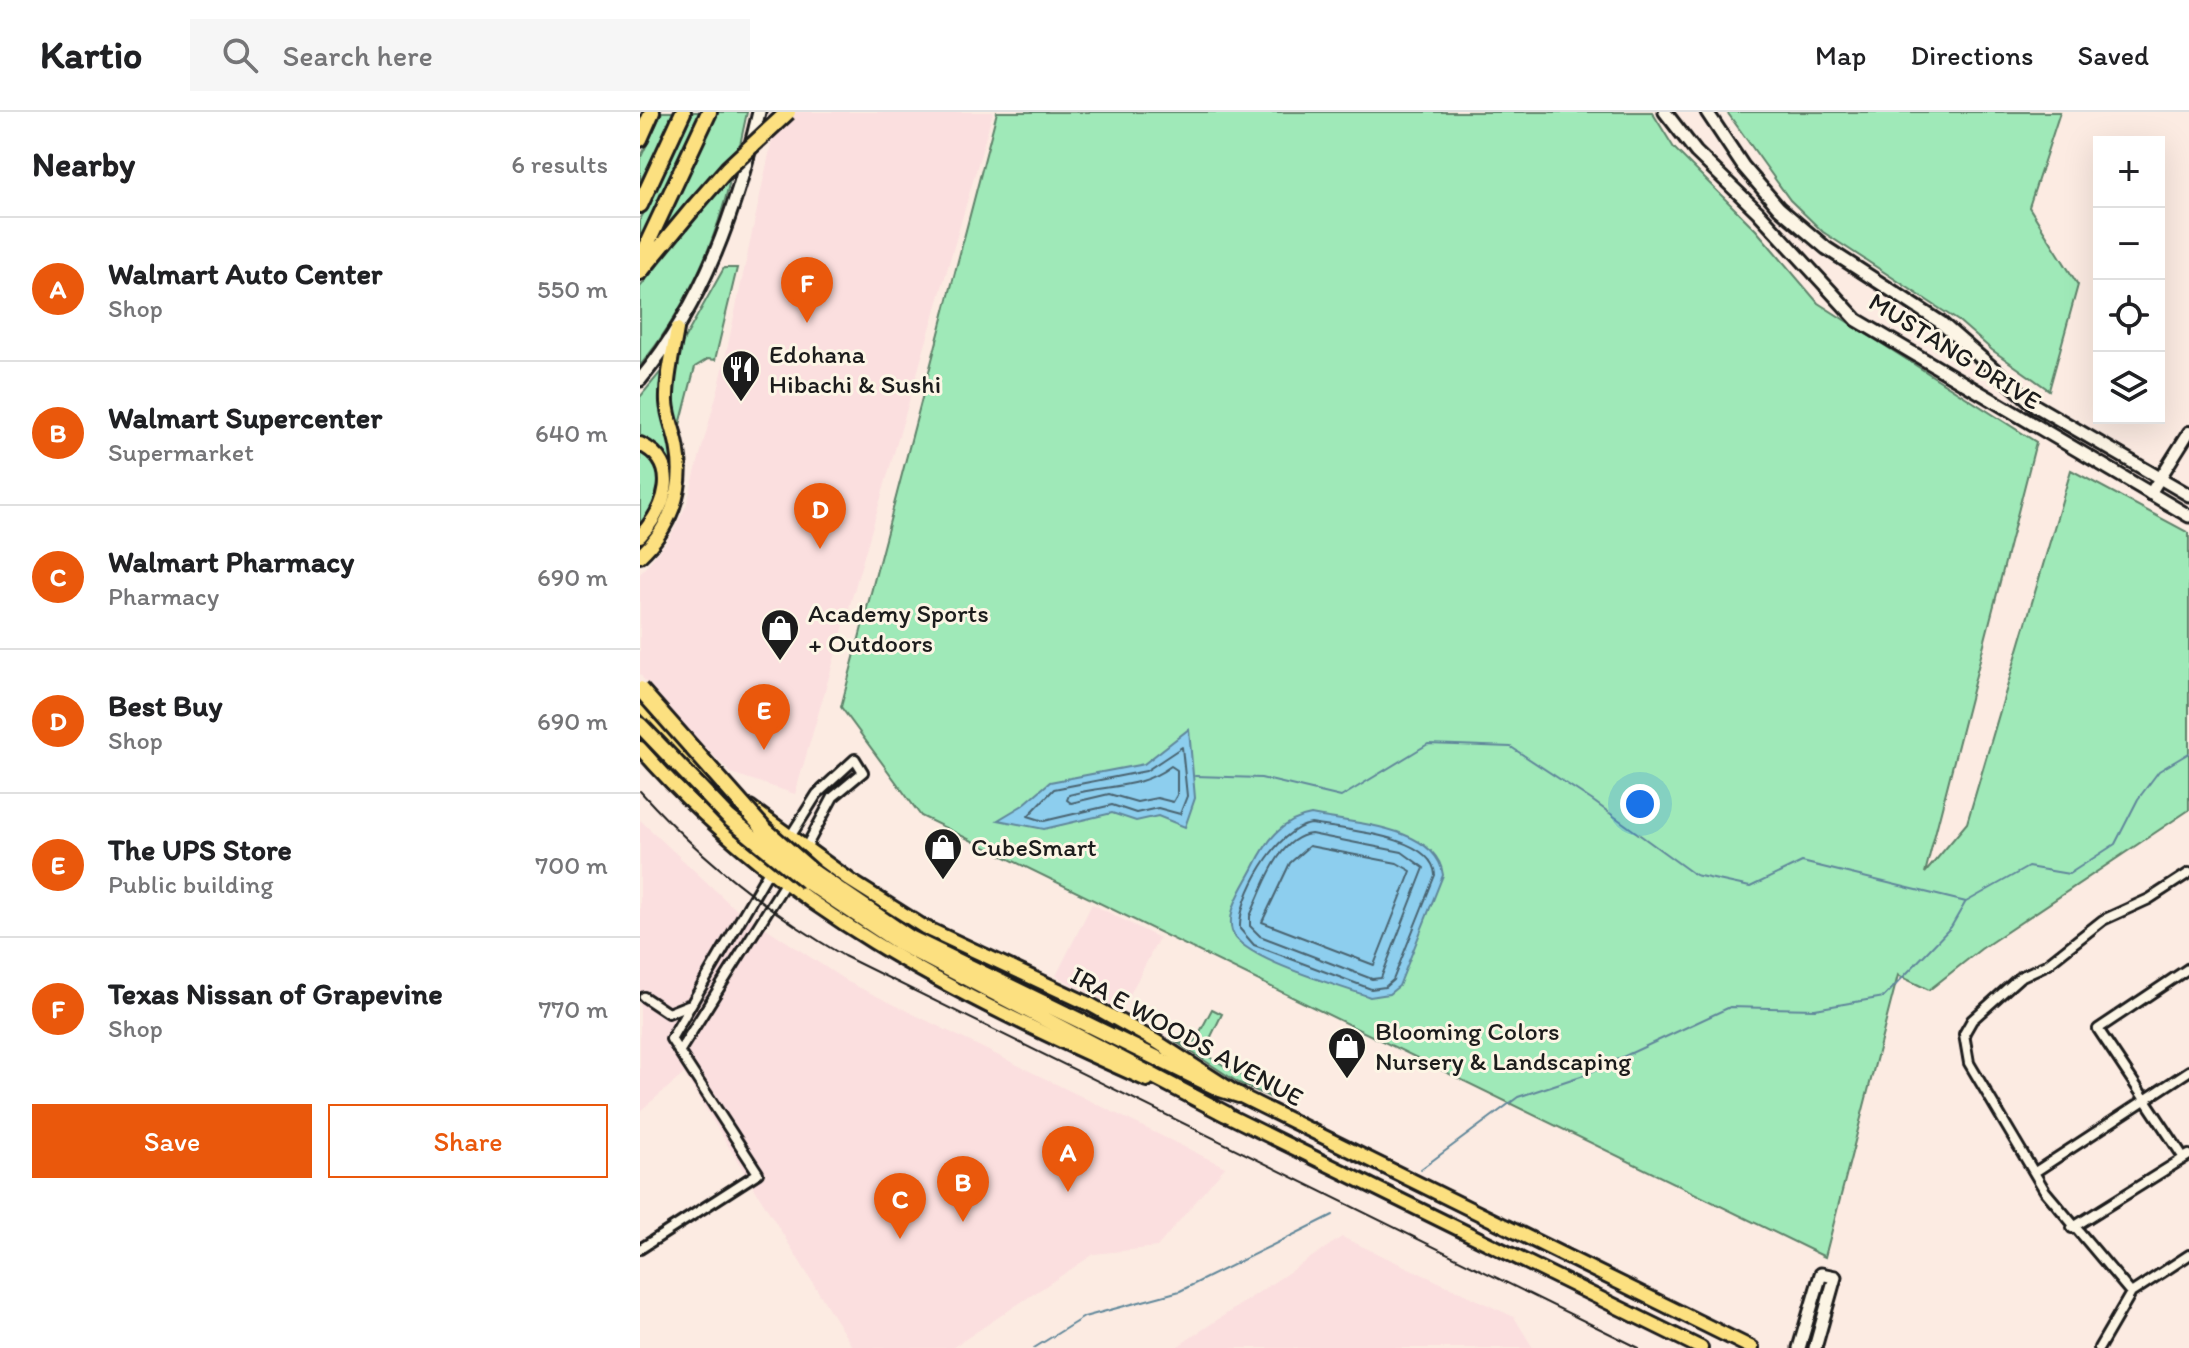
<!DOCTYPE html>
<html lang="en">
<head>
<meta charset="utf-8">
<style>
	:root { --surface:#fff; --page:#f6f6f6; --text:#202124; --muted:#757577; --line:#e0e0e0; --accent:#ea580c }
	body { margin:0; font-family:Itim,sans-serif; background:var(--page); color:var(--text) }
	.controls { position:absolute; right:24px; top:24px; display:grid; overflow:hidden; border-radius:0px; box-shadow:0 8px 32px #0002 }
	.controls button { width:72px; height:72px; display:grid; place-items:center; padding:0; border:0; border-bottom:2px solid var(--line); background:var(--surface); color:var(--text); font:40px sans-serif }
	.you { position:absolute; left:1000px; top:692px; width:28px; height:28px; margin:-20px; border:6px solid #fff; border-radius:50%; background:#1a73e8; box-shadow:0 0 0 12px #1a73e833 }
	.badge { display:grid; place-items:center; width:52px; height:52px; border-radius:50%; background:var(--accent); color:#fff; font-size:26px; font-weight:700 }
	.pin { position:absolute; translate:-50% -66px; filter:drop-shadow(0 2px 4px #0008) }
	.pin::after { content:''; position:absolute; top:42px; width:28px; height:24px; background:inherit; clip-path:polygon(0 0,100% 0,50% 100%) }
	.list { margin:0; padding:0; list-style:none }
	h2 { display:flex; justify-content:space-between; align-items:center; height:104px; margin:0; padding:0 32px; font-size:34px }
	h2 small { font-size:26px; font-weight:400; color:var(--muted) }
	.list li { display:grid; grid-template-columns:52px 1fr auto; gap:24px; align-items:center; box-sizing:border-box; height:144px; padding:0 32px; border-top:2px solid var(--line) }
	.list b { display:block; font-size:30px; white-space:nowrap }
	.list p { margin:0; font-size:26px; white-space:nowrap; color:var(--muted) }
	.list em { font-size:26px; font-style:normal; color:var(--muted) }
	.actions { display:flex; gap:16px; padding:24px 32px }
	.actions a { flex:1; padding:18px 0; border:2px solid var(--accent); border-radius:0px; text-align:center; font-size:28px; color:var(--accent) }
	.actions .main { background:var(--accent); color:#fff }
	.icon { flex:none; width:44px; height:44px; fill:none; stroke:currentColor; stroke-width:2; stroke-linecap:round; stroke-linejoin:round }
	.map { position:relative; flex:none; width:1549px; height:1236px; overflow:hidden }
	header { display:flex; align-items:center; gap:48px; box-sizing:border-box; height:112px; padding:0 40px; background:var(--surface); border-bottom:2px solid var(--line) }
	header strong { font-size:38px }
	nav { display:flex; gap:44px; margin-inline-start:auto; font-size:28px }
	.search { width:560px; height:72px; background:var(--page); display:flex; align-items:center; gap:20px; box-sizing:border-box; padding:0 28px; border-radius:0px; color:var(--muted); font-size:30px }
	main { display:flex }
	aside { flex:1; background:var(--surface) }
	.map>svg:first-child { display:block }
	.built { fill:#fbdfdf }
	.green { fill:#9fe9b8; stroke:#5e826a; stroke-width:2 }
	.water { fill:#8dceee; stroke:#60879a; stroke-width:2 }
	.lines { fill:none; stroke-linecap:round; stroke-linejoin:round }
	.shore { stroke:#496370; stroke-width:2 }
	.stream { stroke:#60879a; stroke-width:2 }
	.minor-casing { stroke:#1c1c1c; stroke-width:14 }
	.tertiary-casing { stroke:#1c1c1c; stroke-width:16 }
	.secondary-casing { stroke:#1c1c1c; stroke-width:17 }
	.primary-casing { stroke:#1c1c1c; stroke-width:18 }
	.motorway-casing { stroke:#1c1c1c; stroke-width:20 }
	.minor { stroke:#fcf5e5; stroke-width:8 }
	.tertiary { stroke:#fcf5e5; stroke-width:10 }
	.secondary { stroke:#fcf5e5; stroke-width:11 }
	.primary { stroke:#fce080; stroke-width:12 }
	.motorway { stroke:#fce080; stroke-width:14 }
	.rail { stroke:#1c1c1c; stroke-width:2 }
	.motorway-bridge-casing { stroke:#1c1c1c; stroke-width:20; stroke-linecap:butt }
	.motorway-bridge { stroke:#fce080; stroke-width:14 }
	.labels { text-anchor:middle; stroke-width:6; stroke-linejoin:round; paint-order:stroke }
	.street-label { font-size:26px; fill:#1c1c1c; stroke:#fcf5e5 }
	.poi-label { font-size:26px; fill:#1c1c1c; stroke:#fcf5e5; text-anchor:start }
</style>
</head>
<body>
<header>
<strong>Kartio</strong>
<div class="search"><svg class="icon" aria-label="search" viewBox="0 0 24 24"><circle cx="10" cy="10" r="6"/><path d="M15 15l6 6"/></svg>Search here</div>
<nav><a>Map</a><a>Directions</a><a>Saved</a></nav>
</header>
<main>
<aside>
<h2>Nearby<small>6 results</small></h2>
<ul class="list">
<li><span class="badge">A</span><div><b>Walmart Auto Center</b><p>Shop</p></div><em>550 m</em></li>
<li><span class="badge">B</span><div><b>Walmart Supercenter</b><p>Supermarket</p></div><em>640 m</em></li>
<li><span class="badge">C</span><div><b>Walmart Pharmacy</b><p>Pharmacy</p></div><em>690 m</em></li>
<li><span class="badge">D</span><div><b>Best Buy</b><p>Shop</p></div><em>690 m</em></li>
<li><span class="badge">E</span><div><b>The UPS Store</b><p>Public building</p></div><em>700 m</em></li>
<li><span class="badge">F</span><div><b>Texas Nissan of Grapevine</b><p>Shop</p></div><em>770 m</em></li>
</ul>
<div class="actions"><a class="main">Save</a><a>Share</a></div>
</aside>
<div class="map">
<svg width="1549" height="1236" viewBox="0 0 1549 1236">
	<rect width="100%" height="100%" fill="#fcebe2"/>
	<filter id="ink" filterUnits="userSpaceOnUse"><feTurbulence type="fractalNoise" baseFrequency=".0125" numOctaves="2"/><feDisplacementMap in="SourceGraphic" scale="16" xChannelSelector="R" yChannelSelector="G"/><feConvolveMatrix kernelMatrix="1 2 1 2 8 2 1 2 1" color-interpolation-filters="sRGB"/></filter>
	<g filter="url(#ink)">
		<path class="built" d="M138,0H353L155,682L91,661L20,591L0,562V462L30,425L46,394L80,270Z
			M0,708L91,793L208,870L585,1055L517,1135L454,1142L312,1236H213L44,962L0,999Z
			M452,792L519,826L482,898L416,864Z
			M702,1125L874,1205L893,1236H535Z"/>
		<path class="green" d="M22,0H36L0,70V47Z
			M53,0H63L0,132V108Z
			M76,0H107L100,33L12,134Z
			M357,0H1012L1034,36L1116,118L1178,191L1396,330L1285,761L1327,711L1431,358L1549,421V698L1341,837L1289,878L1258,863L1185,1145L281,704L201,595Z
			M1087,0H1420L1389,95L1438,173L1409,278L1352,238L1320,210L1183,120L1150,88Z
			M91,64C76,132 44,200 0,254V175Z
			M84,156H97L75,248L68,247L55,255L40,313L33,296L36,242Z
			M23,257L26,259L33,360L20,337L0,327V285Z
			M0,339C32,358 21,391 0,414Z
			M572,897L582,902L563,941L633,982L634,987L599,971L530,926L552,935Z"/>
		<path class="water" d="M549,617L555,686L545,715L518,704L496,709L472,701L404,717L358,708L383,693L410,670L504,652Z
			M671,703C710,711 797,714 803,763L759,874L749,882L730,885C701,874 600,847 592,819C586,798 605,773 614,755C626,730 641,708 671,703Z"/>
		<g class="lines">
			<path class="shore" d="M542,635L547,684L540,702L518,696L496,701L472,693L404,709L388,704L414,677L506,659Z
				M531,654L537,658V683L533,690L517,686L497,690L469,682L431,691L427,688L429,683C466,672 499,678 531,654Z
				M671,712C702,718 793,723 795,763L753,868L745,875L731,877L614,833L600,817C598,785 637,716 671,712Z
				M671,722L762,740L784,756L741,866L732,867L620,824L610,814V804C623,777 637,726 671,722Z
				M669,734L757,751L771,759L734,853L622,810L650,751Z"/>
			<path class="stream" d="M555,664L621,666L701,685L788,632L871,635L953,689L1055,763L1110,775L1162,750L1326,790L1388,755L1429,762L1475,732L1498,687L1519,659L1549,641
				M781,1057L878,985L944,963L1090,895L1175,897L1244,885L1311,815L1325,791
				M394,1236L444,1205L540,1179L693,1103"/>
			<g class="minor-casing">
				<path id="minor" d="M148,728L177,682L215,647L223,660L193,685L164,739
					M4,885L28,901L48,893
					M39,940L147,768
					M1544,1046L1458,917L1549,856
					M1395,1060L1549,959
					M1432,1116L1549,1043
					M0,1137L118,1061L31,927L138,743
					M1491,1181L1405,1079L1329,951L1324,922L1332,908L1380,865L1406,853L1463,808L1509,787L1549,761
					M1459,1236L1491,1181L1549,1143"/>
			</g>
			<g class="tertiary-casing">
				<path id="tertiary" d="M1510,382L1549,320"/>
			</g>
			<g class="secondary-casing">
				<path id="secondary" d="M1025,0L1056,40L1118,100L1217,208L1549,404
					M1067,0L1103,54L1139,96L1186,136L1300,210L1396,294L1549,383
					M0,268C65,189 96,98 119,0
					M1159,1236L1181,1162L1195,1165L1175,1236"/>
			</g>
			<g class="primary-casing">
				<path id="primary" d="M0,332C43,352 25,397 0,424
					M0,444C29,417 45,379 38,339C36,322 28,307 27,290C26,266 33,241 37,217
					M0,592L73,667
					M0,636C140,797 315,883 507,968
					M110,695L211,769L284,815L451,893L517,930L599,983L1112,1236
					M579,999L1061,1236"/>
			</g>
			<g class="motorway-casing">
				<path id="motorway" d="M0,27L12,0
					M0,93L43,0
					M0,147L69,0
					M0,160L54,95
					M173,760L270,826L580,977L599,983
					M166,769L261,832L586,1002"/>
			</g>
			<use href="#minor" class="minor"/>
			<use href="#tertiary" class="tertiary"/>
			<use href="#secondary" class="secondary"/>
			<use href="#primary" class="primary"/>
			<use href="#motorway" class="motorway"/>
			<path class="rail" d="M0,679C60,746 127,799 204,844L999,1236"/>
			<g class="motorway-bridge-casing">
				<path id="motorway-bridge" d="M54,95L88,56L148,0
					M0,577L123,716L173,760
					M0,613L89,706L166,769"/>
			</g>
			<use href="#motorway-bridge" class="motorway-bridge"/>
		</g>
	</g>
	<defs>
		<g id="restaurant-pin" transform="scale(2)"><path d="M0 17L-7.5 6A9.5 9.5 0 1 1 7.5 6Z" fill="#1c1c1c" stroke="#fcf5e5"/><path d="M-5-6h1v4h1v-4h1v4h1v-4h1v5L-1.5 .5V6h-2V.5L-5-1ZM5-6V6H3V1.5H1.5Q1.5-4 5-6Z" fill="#fff"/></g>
		<g id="shop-pin" transform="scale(2)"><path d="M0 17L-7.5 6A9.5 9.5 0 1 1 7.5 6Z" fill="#1c1c1c" stroke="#fcf5e5"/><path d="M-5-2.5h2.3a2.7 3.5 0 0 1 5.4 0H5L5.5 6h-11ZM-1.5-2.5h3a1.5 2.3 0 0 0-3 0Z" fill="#fff"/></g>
	</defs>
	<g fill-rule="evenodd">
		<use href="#restaurant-pin" x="101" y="257"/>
		<use href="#shop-pin" x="140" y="516"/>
		<use href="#shop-pin" x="303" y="735"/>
		<use href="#shop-pin" x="707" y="934"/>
	</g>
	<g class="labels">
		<g class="street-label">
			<text transform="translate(1315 239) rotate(32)" y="9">MUSTANG DRIVE</text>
			<text transform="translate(547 924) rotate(29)" y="9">IRA E WOODS AVENUE</text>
		</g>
		<g class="poi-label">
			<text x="129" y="251">Edohana<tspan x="129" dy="30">Hibachi &amp; Sushi</tspan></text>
			<text x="168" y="510">Academy Sports<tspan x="168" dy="30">+ Outdoors</tspan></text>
			<text x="331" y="744">CubeSmart</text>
			<text x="735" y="928">Blooming Colors<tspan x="735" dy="30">Nursery &amp; Landscaping</tspan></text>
		</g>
	</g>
</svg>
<div class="controls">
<button>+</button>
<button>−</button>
<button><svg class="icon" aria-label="locate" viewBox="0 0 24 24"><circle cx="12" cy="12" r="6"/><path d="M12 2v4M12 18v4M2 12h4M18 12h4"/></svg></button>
<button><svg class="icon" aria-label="layers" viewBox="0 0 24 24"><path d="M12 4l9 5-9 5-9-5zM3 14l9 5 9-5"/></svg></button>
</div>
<div class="you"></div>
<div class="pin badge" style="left:428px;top:1080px">A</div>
<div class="pin badge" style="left:323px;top:1110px">B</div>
<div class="pin badge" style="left:260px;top:1127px">C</div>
<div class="pin badge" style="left:180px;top:437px">D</div>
<div class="pin badge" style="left:124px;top:638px">E</div>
<div class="pin badge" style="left:167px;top:211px">F</div>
</div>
</main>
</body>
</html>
